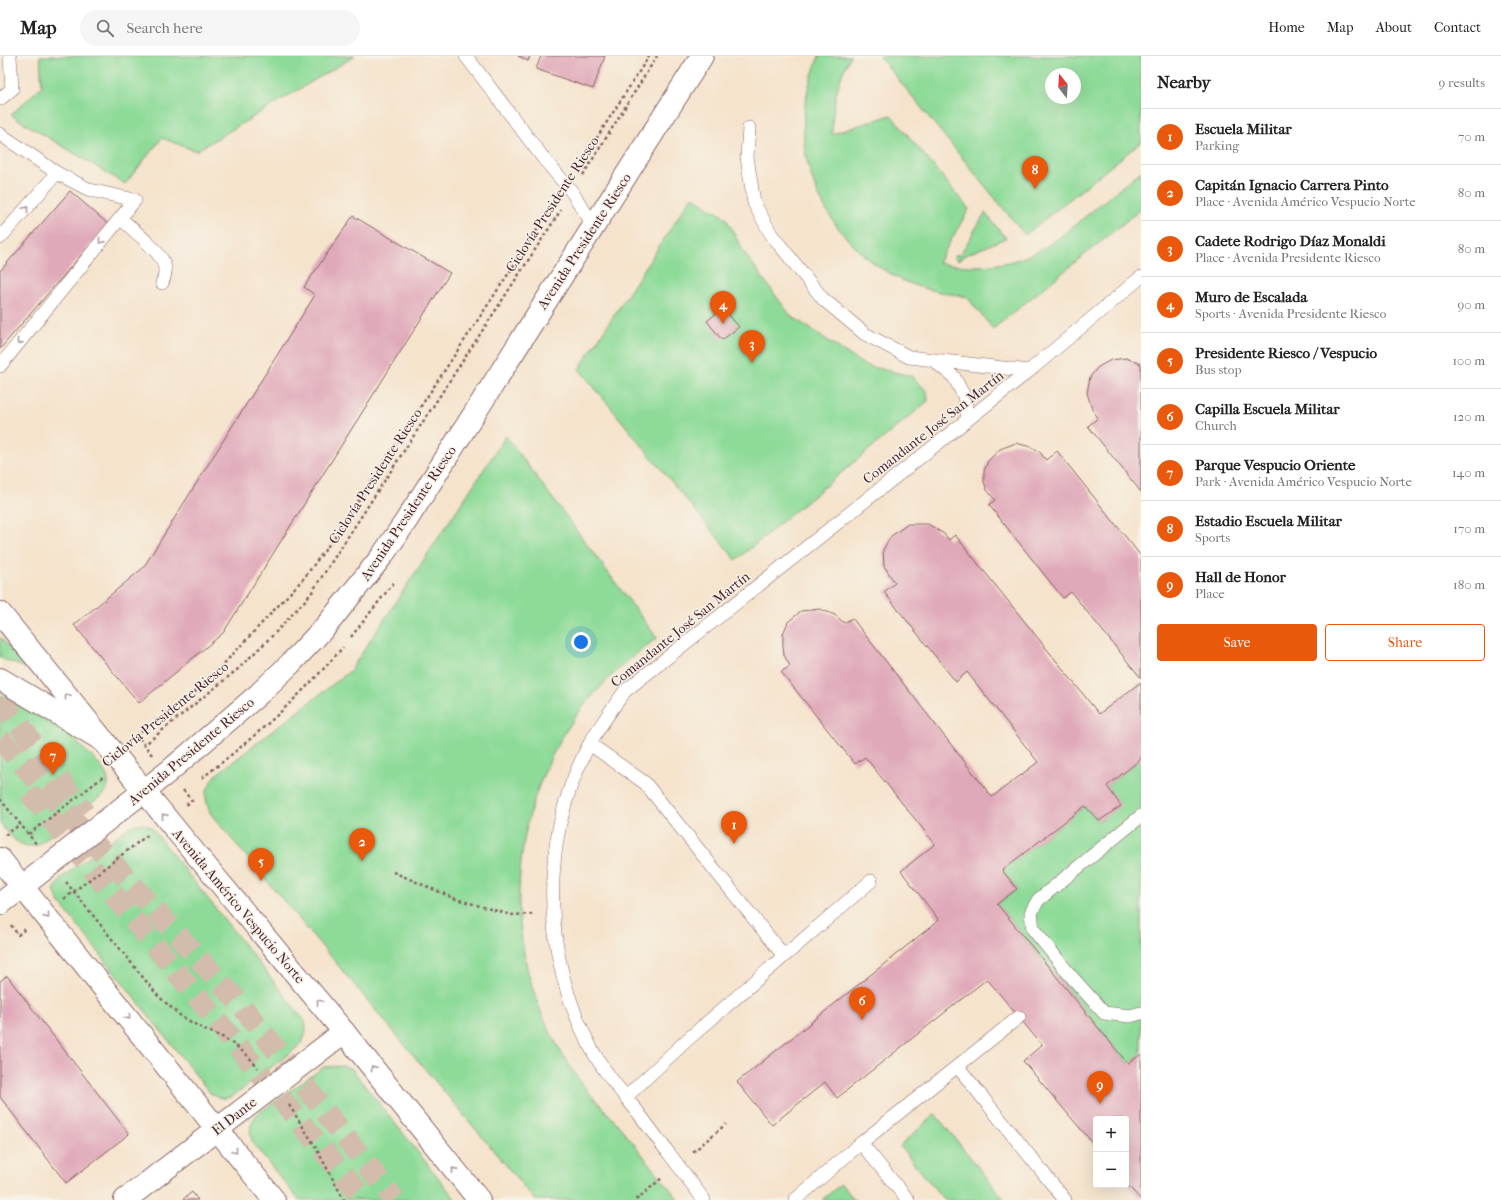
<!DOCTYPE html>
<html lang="en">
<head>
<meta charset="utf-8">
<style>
	:root { --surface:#fff; --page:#f6f6f6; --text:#222; --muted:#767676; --line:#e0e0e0; --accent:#ea580c }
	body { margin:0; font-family:"IM FELL French Canon",serif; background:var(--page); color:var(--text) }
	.controls { position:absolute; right:12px; bottom:12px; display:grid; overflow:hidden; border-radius:4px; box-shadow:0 4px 16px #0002 }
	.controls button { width:36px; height:36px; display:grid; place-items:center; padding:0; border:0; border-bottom:1px solid var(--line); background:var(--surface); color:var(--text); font:20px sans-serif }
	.compass { position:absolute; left:1045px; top:12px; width:36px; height:36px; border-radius:50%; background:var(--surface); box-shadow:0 4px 16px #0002; rotate:343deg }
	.you { position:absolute; left:581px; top:586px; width:14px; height:14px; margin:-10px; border:3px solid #fff; border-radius:50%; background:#1a73e8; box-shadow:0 0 0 6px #1a73e833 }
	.badge { display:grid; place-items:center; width:26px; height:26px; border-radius:50%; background:var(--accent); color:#fff; font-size:13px; font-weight:700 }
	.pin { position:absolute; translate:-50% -33px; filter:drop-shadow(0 1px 2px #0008) }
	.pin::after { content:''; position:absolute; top:21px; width:14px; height:12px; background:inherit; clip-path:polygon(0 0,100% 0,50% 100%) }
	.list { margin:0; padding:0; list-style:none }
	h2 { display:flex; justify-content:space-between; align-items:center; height:52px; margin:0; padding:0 16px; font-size:17px }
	h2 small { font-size:13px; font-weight:400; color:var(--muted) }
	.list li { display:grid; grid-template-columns:26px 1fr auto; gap:12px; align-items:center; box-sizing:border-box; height:56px; padding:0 16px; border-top:1px solid var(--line) }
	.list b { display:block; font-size:15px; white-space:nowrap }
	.list p { margin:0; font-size:13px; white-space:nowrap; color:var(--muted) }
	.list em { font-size:13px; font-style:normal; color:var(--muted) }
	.actions { display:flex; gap:8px; padding:12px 16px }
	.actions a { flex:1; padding:9px 0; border:1px solid var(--accent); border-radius:4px; text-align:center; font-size:14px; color:var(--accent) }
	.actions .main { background:var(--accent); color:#fff }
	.icon { flex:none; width:22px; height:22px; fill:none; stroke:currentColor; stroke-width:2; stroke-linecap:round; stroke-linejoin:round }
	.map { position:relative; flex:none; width:1141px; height:1144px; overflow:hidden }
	header { display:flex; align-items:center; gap:24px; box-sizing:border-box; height:56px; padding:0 20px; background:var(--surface); border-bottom:1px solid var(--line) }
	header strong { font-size:19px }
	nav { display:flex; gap:22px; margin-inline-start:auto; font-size:14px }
	.search { width:280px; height:36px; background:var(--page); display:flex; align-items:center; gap:10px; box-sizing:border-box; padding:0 14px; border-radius:22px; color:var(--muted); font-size:15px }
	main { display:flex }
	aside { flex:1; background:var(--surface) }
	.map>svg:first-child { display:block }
	.green { fill:#8edb99; stroke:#6c7d62; fill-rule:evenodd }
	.building { fill:#e0a9b9 }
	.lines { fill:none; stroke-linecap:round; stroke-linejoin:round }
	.highway-tunnel { stroke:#d3bcac; stroke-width:22; stroke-dasharray:22 11; stroke-linecap:butt }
	.lane-casing { stroke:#866463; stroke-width:14 }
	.street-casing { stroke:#866463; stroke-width:24 }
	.secondary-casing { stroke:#866463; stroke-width:24 }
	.primary-casing { stroke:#866463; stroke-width:24 }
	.highway-casing { stroke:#866463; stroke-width:24 }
	.path { stroke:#866463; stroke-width:2.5; stroke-dasharray:3 3; stroke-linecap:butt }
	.lane { stroke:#fff; stroke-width:13 }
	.street { stroke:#fff; stroke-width:22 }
	.secondary { stroke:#fff; stroke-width:22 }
	.primary { stroke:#fff; stroke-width:22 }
	.highway { stroke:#fff; stroke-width:22 }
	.oneway { stroke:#ae9aa0 }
	.labels { text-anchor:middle; stroke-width:3; stroke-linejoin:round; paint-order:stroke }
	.street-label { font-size:14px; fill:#4a1f2b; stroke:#f7f3e8 }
</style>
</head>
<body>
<header>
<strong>Map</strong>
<div class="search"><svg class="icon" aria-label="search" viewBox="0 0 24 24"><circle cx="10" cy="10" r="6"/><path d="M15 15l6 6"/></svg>Search here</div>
<nav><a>Home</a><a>Map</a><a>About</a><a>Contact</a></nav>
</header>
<main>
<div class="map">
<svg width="1141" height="1144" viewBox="0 0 1141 1144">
	<rect width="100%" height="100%" fill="#f7f3e8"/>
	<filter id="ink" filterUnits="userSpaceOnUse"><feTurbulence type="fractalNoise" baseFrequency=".025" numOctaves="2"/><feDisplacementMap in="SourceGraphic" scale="8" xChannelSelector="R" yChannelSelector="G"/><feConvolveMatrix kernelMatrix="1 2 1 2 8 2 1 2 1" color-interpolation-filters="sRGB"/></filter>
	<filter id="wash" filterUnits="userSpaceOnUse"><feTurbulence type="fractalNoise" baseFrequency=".012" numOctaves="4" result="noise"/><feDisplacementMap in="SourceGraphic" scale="16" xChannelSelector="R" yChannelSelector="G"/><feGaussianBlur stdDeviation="0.9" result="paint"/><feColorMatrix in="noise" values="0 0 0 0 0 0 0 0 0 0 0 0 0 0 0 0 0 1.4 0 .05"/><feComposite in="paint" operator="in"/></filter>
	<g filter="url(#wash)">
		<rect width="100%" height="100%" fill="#f5e3cc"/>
		<path class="green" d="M40,0H355L196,95L162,82L125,128L11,59L42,30Z
			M819,0H851C837,24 832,50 832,78L891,59L969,153L938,207C974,213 1009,211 1042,193C1058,184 1072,171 1086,160C1104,145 1123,130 1141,115V153L993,273L967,241C945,237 923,234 902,224C837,193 795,122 805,50C807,32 813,16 819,0Z
			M881,0H1141V86L1025,179L880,1ZM1051,18H1075V42H1051Z
			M692,140L726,162L743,195L790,259L864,309L911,320L927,335L928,345L736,504L579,313Z
			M985,157L1006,182L961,201V203L957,205L954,201L956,199H960Z
			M506,380L657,582C631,601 608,621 587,646C510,739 497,880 555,985C565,1004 578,1024 592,1040C599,1048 607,1056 614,1064C636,1090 657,1117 679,1144H535L210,757C203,738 205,734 217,718L350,615Z
			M0,581L26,612L0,602Z
			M0,639C21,651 45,662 64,676C74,683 83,692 92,701C102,711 114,723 105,737L38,789C20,794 10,780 0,767Z
			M1141,703V998L1128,1008L997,848L1017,833L1002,814L1085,750L1099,765L1120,750L1107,730Z
			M137,768H143L150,770L305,965C307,975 306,981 299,990L232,1041C223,1044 218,1042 210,1037L59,846L54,834L62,821L129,771Z
			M344,1010L352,1013L456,1144H299L253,1088C249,1076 249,1070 256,1059L324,1011Z
			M935,1058L1005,1144H944L900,1090Z
			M841,1128L855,1144H822Z"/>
		<g id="blocks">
			<path class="building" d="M518,0H530L528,5Z
				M541,0H605L593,33L536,13Z
				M70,135L108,168L0,293V215Z
				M353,160L450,217L223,577L139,647L74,569L143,512L315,239L304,231Z
				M723,252L739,271L722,284L707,265Z
				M1126,302L1141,308V436L1088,370L1098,362L1092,353L1087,337L1090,321L1098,311L1111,304Z
				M1016,387L1031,391L1039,395L1046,404L1057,395L1141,500V622L1071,536L1063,542L989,449L995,444L987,434L984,426V415L988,405L1000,393Z
				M908,468H928L944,478L949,484L955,479L1099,658L1141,626V703L1107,730L1121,750L1099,765L1085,750L1002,814L1017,833L997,848L1128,1008L1141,998V1144L1126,1127V1063H1096V1091L1023,1005L1042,989L987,923L837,1042L825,1026L772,1069L737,1026L939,864L901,815L935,788L865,701L855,708L781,616L790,610L784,599L783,590V578L788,566L801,555L820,553L835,559L844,567L852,562L992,741L1038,706L967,616L956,626L884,536L895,527L884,510L883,494L891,480Z
				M7,920L129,1078L66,1127L0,1041V925Z
				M192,1136L198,1144H182Z"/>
		</g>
	</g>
	<g filter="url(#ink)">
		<use href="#blocks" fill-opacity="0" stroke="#866463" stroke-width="1"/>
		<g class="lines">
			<path class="highway-tunnel" d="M0,643L84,757
				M0,683L240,948L395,1144
				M29,736L364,1144"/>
			<g class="lane-casing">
				<path id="lane" d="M466,0L544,103L572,136L594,170
					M0,43L12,33L10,0
					M749,72L747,101L754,147L771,178L823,243L865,278L909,301L1029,315
					M0,78L57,117L90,134L135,144L0,310
					M120,162C131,172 161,196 164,208C166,215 165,221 162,227
					M0,182L57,117
					M933,304L954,321L964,340L968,363
					M590,688L645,727L784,900
					M1141,760L1038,844L1031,857L1033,873L1070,919L1104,957L1130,960L1141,957
					M958,1011L1065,1144
					M626,1041L687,984L871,825
					M861,1087L908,1144
					M704,1144C682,1114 659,1085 637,1055C621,1035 603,1015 591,992C541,898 539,782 590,687C600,669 613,652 625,635L1029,315L1141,221
					M795,1144L861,1087L1019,961"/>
			</g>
			<g class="street-casing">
				<path id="street" d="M125,1144L344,976"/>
			</g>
			<g class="secondary-casing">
				<path id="secondary" d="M0,848L168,716L260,637L291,607L326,570L382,500L406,465L702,0"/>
			</g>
			<g class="primary-casing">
				<path id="primary" d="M0,557L180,779L344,976L479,1144
					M0,803L274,1144"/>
			</g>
			<g class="highway-casing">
				<path id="highway" d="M0,623L104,685"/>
			</g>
			<path class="path" d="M577,113L649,0
				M583,119L657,0
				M351,581L395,525
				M143,690L238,613L275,577L310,539L561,154
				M152,699L137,679L203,630L304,522L334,482L555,147
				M202,722C253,683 301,640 343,591
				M183,734L192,745L186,749
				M0,743L37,789
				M29,778L103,721
				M5,779L21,768
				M393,816L456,843L511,859L534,858
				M66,826L158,940L182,961L202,972L222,981L236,990L248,1000L258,1012
				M64,843L149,778
				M11,869L18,879L25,873
				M289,1049L315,1090L344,1144
				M693,1096L726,1068
				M636,1144L663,1121"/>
			<use href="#lane" class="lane"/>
			<use href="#street" class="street"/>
			<use href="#secondary" class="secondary"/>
			<use href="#primary" class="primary"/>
			<use href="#highway" class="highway"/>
		</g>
		<defs><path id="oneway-chevron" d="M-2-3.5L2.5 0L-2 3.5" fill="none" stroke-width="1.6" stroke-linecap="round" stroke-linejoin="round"/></defs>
		<g class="oneway">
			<use href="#oneway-chevron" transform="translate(26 153) rotate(-49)"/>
			<use href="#oneway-chevron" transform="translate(101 185) rotate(129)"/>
			<use href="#oneway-chevron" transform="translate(19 286) rotate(129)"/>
			<use href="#oneway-chevron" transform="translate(67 640) rotate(-129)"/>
			<use href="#oneway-chevron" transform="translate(164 760) rotate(-129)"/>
			<use href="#oneway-chevron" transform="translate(47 860) rotate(51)"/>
			<use href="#oneway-chevron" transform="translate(319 946) rotate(-130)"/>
			<use href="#oneway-chevron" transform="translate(128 961) rotate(51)"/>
			<use href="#oneway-chevron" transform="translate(373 1012) rotate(-129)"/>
			<use href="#oneway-chevron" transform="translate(235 1095) rotate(52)"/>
			<use href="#oneway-chevron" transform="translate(454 1114) rotate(-129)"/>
		</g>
	</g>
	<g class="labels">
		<g class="street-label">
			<text transform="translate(552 148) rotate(-57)" y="5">Ciclovía Presidente Riesco</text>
			<text transform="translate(584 185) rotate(-57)" y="5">Avenida Presidente Riesco</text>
			<text transform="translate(933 371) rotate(-38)" y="5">Comandante José San Martín</text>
			<text transform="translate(375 420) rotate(-57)" y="5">Ciclovía Presidente Riesco</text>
			<text transform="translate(408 457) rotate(-56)" y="5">Avenida Presidente Riesco</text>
			<text transform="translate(680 573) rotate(-39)" y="5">Comandante José San Martín</text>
			<text transform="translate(165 658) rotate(-39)" y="5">Ciclovía Presidente Riesco</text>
			<text transform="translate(191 695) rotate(-40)" y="5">Avenida Presidente Riesco</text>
			<text transform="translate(239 850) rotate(50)" y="5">Avenida Américo Vespucio Norte</text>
			<text transform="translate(234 1060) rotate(-38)" y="5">El Dante</text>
		</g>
	</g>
</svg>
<div class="controls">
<button>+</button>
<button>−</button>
</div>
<svg class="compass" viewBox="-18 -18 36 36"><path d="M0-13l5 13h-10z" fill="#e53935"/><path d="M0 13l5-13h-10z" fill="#767676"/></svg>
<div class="you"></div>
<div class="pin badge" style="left:734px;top:788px">1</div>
<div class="pin badge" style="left:362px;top:805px">2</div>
<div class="pin badge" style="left:752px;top:307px">3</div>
<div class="pin badge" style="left:723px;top:268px">4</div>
<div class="pin badge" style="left:261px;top:825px">5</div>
<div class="pin badge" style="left:862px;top:964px">6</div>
<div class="pin badge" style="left:53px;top:719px">7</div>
<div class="pin badge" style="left:1035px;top:133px">8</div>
<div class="pin badge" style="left:1100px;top:1048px">9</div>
</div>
<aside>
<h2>Nearby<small>9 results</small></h2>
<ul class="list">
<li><span class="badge">1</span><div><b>Escuela Militar</b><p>Parking</p></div><em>70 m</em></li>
<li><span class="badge">2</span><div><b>Capitán Ignacio Carrera Pinto</b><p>Place · Avenida Américo Vespucio Norte</p></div><em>80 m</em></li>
<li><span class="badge">3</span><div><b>Cadete Rodrigo Díaz Monaldi</b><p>Place · Avenida Presidente Riesco</p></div><em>80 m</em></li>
<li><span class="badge">4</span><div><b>Muro de Escalada</b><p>Sports · Avenida Presidente Riesco</p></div><em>90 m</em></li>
<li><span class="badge">5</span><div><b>Presidente Riesco / Vespucio</b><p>Bus stop</p></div><em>100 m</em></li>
<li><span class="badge">6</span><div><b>Capilla Escuela Militar</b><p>Church</p></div><em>120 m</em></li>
<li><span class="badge">7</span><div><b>Parque Vespucio Oriente</b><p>Park · Avenida Américo Vespucio Norte</p></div><em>140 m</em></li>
<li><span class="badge">8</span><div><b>Estadio Escuela Militar</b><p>Sports</p></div><em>170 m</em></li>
<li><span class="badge">9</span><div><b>Hall de Honor</b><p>Place</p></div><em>180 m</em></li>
</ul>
<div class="actions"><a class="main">Save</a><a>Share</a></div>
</aside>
</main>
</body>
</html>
